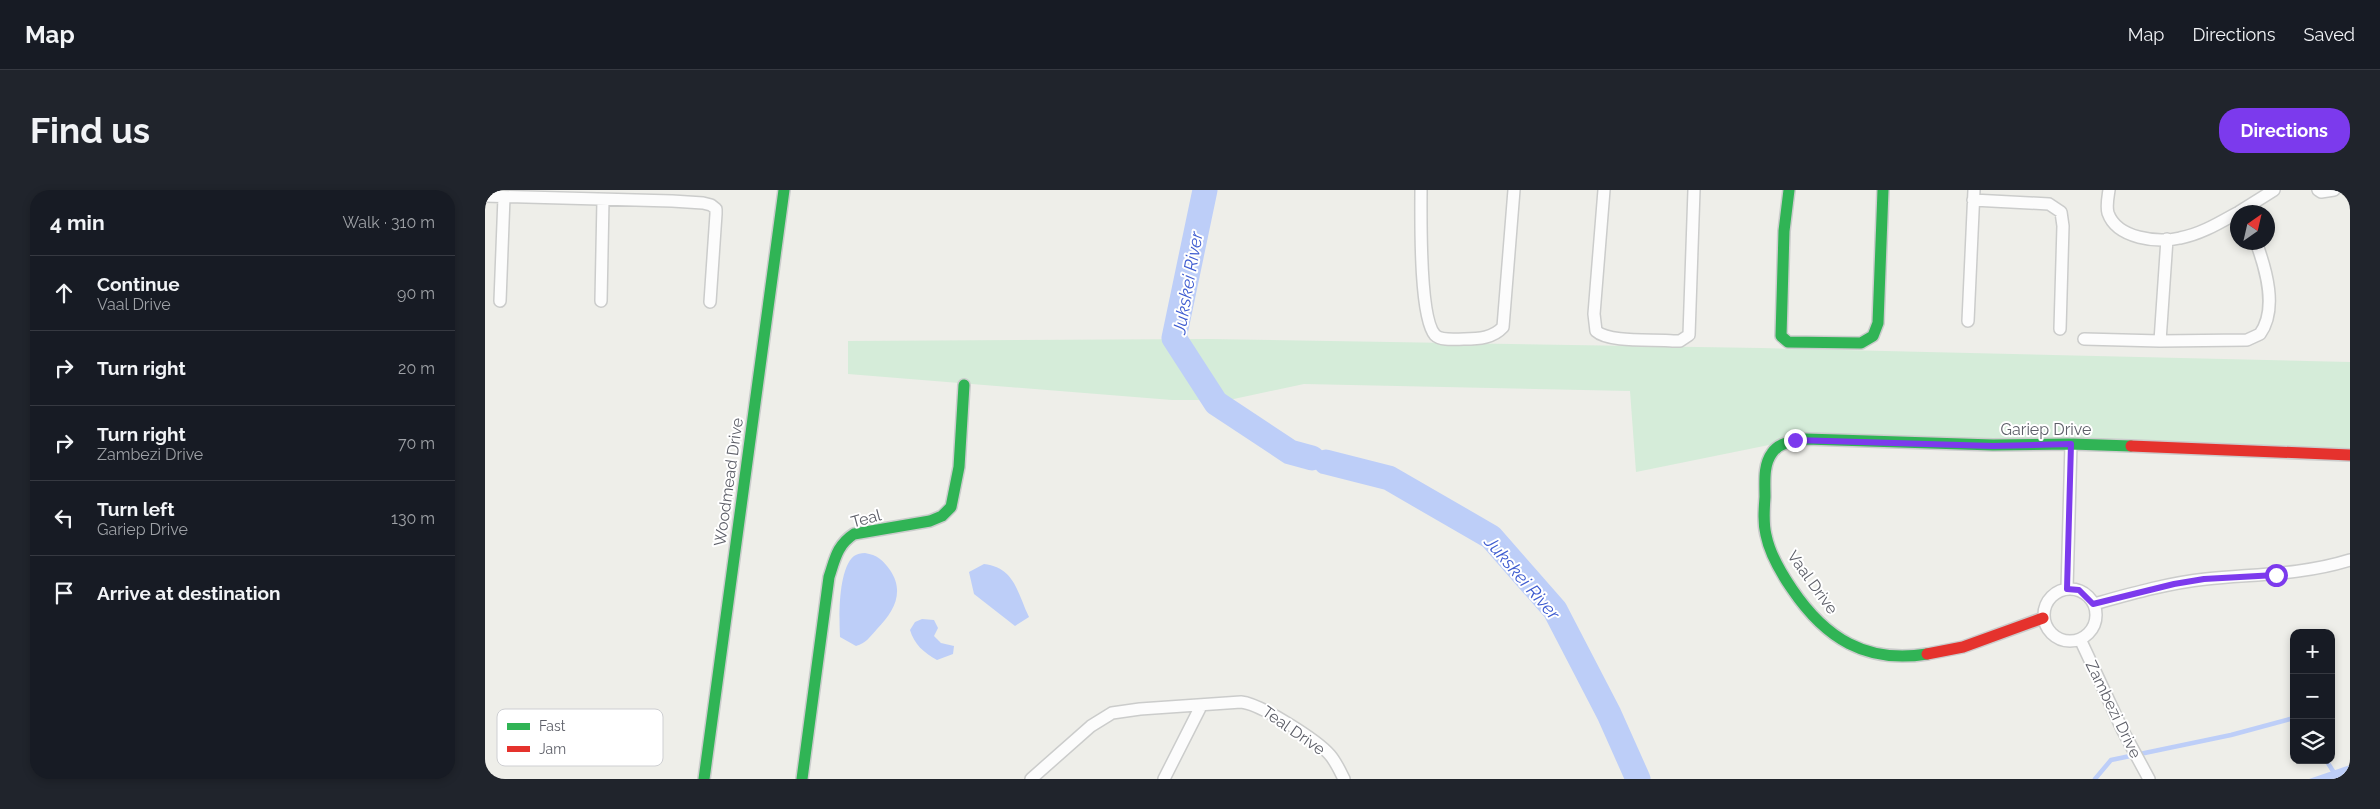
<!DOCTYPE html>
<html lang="en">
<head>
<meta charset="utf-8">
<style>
	:root { --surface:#171b24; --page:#20242c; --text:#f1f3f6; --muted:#9ea1a6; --line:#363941; --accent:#7c3aed }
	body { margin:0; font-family:Raleway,sans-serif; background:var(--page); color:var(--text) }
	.controls { position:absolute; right:15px; bottom:15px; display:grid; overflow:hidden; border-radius:10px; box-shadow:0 2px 8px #0003 }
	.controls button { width:45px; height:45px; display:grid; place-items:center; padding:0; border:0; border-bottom:1px solid var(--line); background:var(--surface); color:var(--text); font:25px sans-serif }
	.compass { position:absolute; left:1745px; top:15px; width:45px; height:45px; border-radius:50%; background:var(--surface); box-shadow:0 2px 8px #0003; rotate:34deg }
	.stop { position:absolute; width:15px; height:15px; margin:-11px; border:4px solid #7c3aed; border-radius:50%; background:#fff }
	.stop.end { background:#7c3aed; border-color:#fff; box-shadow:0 1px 5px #0008 }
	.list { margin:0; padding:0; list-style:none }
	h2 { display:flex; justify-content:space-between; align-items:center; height:65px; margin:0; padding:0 20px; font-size:21px }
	h2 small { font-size:16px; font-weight:400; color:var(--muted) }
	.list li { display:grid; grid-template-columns:32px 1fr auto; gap:15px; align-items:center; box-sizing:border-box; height:75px; padding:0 20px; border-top:1px solid var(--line) }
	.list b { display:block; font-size:19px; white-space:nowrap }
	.list p { margin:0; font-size:16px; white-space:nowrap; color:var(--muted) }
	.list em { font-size:16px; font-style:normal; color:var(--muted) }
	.icon { flex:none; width:28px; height:28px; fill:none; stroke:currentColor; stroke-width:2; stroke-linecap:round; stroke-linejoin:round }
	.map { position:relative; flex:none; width:1865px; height:589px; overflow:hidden; border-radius:20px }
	header { display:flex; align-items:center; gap:30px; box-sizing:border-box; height:70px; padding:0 25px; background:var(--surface); border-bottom:1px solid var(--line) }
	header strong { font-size:24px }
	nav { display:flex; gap:28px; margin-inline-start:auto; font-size:18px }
	.intro { display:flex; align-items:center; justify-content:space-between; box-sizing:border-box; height:120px; padding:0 30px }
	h1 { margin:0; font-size:35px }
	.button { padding:12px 22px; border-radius:20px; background:var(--accent); color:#fff; font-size:18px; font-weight:700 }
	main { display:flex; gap:30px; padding:0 30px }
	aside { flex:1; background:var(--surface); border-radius:20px; box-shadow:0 2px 8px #0003 }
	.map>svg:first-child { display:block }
	.park { fill:#d5ecd9 }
	.water { fill:#bdcef8 }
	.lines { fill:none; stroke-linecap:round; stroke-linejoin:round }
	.stream { stroke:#bdcef8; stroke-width:4.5 }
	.river { stroke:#bdcef8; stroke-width:25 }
	.street-casing { stroke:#cbcccb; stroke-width:14 }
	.fast-casing { stroke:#cbcccc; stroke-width:14 }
	.jam-casing { stroke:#cbcccc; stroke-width:14 }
	.street { stroke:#fcfcfc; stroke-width:11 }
	.fast { stroke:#30b455; stroke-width:11 }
	.jam { stroke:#e5322d; stroke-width:11 }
	.route { stroke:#7c3aed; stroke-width:6 }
	.labels { text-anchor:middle; stroke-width:4; stroke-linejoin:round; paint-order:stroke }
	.street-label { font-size:16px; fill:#5d5f68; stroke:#fff }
	.water-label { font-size:18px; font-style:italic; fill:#3d5bd0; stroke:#fff }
	.key { fill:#fff; stroke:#cecfd2; stroke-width:1 }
	.key-label { font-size:14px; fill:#5d5f68 }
</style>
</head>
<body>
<header>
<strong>Map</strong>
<nav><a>Map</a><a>Directions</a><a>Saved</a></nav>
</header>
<div class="intro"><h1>Find us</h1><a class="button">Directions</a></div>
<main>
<aside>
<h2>4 min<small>Walk · 310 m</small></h2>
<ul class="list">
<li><svg class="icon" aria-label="ahead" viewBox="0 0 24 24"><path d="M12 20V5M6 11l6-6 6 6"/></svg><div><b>Continue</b><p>Vaal Drive</p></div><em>90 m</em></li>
<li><svg class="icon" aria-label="right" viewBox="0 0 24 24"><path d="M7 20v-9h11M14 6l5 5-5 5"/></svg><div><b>Turn right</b></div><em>20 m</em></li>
<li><svg class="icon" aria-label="right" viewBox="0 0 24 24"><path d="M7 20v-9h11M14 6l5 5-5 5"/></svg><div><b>Turn right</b><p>Zambezi Drive</p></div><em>70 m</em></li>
<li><svg class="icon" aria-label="left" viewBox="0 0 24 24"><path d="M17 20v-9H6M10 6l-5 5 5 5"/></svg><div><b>Turn left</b><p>Gariep Drive</p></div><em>130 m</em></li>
<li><svg class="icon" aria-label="arrive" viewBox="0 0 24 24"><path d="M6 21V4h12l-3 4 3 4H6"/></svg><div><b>Arrive at destination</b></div></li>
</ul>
</aside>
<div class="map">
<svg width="1865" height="589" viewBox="0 0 1865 589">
	<rect width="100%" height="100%" fill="#eeeee9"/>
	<path class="park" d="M724,149L1276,158L1865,172V264L1304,251L1151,282L1145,201L819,194L744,210H687L363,184V151Z"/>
	<path class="water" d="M380,363C392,365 398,370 405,380C420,402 409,422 392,439C385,447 381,453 371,456L355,447C354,428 353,379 369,366C372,364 376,363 380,363Z
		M499,374C530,378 532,402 544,427L530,436L489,404L484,382Z
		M437,429L449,430L453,438L449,446L456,453L469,456L468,464L452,470C439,463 429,454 425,440L430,432Z
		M1865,575V589H1824Z"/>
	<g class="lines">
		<path class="stream" d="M1841,570L1853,589
			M1610,589L1626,570L1746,545L1809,528"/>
		<path class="river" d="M720,0L689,148L731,213L805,262L827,268
			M841,272L904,288L1006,347L1070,420L1124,524L1153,589"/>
		<g class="street-casing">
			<path id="street" d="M936,0C936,26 934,127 950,145C956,151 971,149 979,149C994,149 1008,148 1018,137L1029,0
				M1119,0L1109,124L1111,141C1124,153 1169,149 1188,151H1195L1204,145L1209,0
				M1624,0C1623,7 1621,16 1623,23C1632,49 1673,53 1695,48C1716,44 1734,33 1752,23
				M1833,0L1836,2L1849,0
				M0,6L187,11L218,13L226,15L231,19V24L225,112
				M1488,10L1564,14L1576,22L1578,36L1575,139
				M1754,22L1789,0
				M15,111L19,7
				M116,111L118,10
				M1483,131L1489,0
				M1599,149L1675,151L1682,49
				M1675,151L1762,150L1775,144C1793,119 1781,79 1771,52
				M1559 425a26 26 0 1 1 52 0a26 26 0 1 1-52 0Z
				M1582,399L1586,254
				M1609,414C1645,404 1683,393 1721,389C1770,384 1817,385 1865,370
				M1595,449L1638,541L1664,589
				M546,589L606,536L627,523L655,519L756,512C776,514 832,550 845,565C851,572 855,581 859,589
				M679,589L716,516"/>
		</g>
		<g class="fast-casing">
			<path id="fast" d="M1304,0L1299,41L1296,146L1303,152L1376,153L1388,146L1393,133L1398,0
				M1442,464C1381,474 1340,448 1307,399C1296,383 1285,365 1281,345C1278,333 1279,320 1280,307C1280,293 1278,275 1287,263C1294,252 1309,251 1321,249L1508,255L1586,254L1646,256
				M219,589L299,0
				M317,589L344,387C350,369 352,355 369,344L445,331L457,326L466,317L474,277L479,195"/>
		</g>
		<g class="jam-casing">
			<path id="jam" d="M1646,256L1865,265
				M1442,464L1478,457L1558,428"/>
		</g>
		<use href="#street" class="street"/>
		<use href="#fast" class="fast"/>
		<use href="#jam" class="jam"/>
	</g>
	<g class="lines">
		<path class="route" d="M1310,250L1508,256L1586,254L1582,399L1594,400L1608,414L1689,394L1719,389L1791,385"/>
	</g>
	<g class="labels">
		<g class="street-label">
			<text x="1561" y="245">Gariep Drive</text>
			<text transform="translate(243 292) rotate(-82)" y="6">Woodmead Drive</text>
			<text transform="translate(381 328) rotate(-15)" y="6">Teal</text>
			<text transform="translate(1328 392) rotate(54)" y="6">Vaal Drive</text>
			<text transform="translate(1629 519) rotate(64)" y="6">Zambezi Drive</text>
			<text transform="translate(809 540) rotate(35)" y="6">Teal Drive</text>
		</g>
		<g class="water-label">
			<text transform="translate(703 93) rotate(-80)" y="6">Jukskei River</text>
			<text transform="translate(1037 388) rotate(49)" y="6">Jukskei River</text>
		</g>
	</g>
	<rect x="12" y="519" width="166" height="57" rx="8" class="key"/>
	<rect x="22" y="533" width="23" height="7" fill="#30b455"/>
	<rect x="22" y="556" width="23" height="6" fill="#e5322d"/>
	<g class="key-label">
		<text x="54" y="541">Fast</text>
		<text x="54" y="564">Jam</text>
	</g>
</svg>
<div class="controls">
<button>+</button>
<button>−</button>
<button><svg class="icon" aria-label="layers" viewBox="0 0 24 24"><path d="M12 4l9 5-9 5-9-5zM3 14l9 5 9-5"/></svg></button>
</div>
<svg class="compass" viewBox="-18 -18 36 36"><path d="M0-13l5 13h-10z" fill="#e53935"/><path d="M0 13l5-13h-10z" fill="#9ea1a6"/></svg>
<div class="stop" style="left:1791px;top:385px"></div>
<div class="stop end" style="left:1310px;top:250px"></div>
</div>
</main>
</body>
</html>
